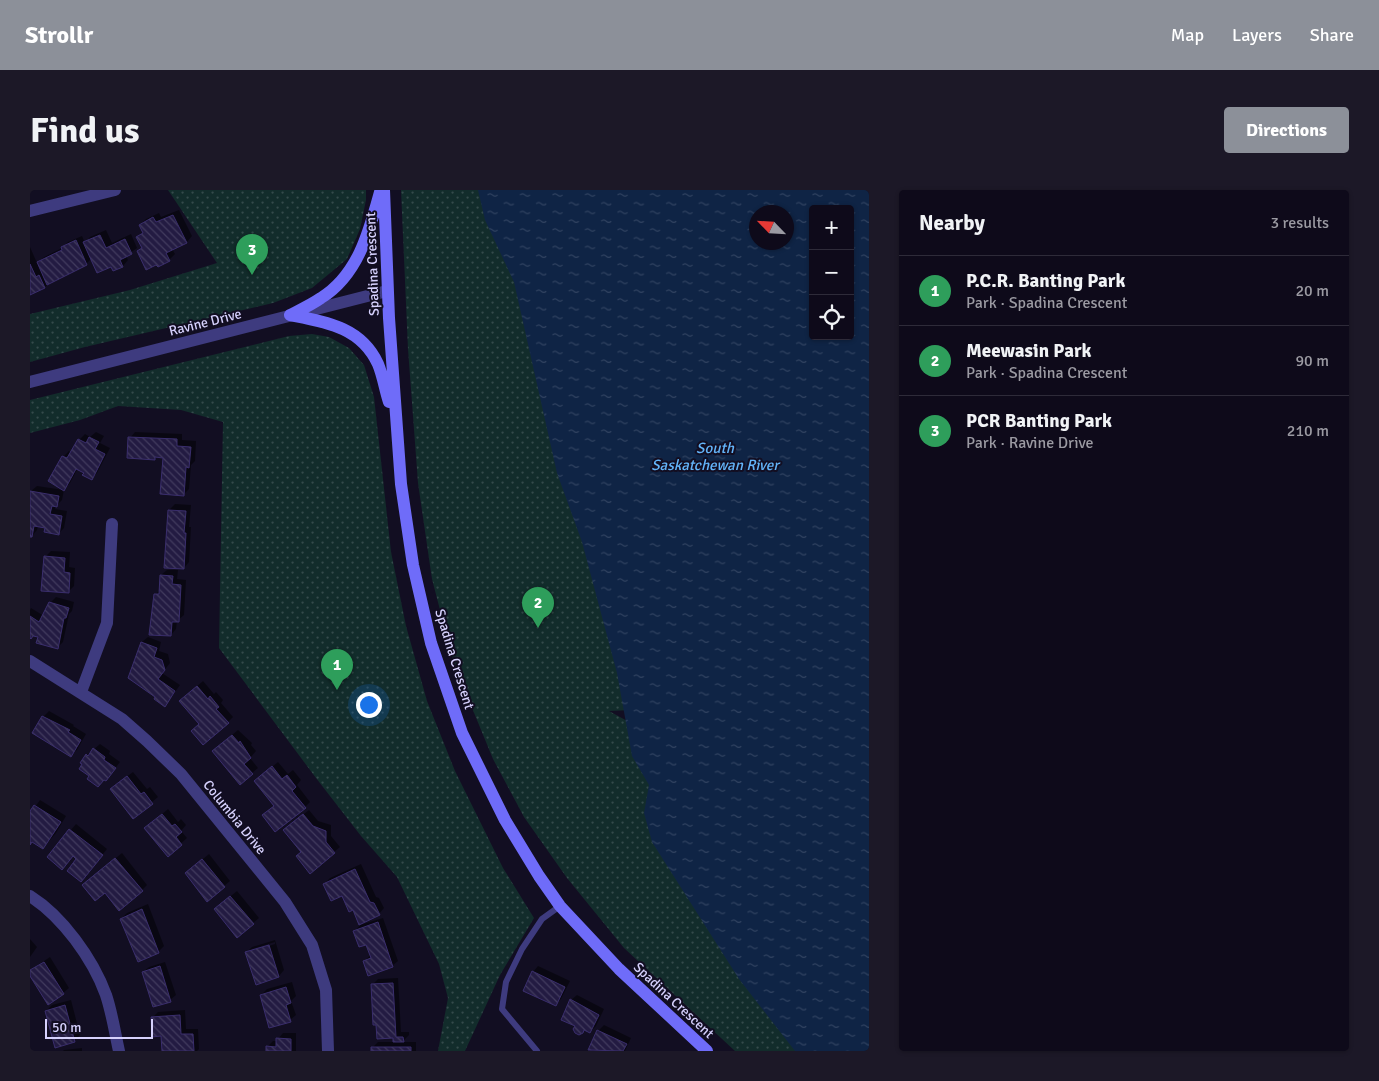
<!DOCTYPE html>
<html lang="en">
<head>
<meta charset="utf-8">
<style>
	:root { --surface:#0e0a1a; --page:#1c1827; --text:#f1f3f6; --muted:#9b9aa2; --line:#2e2b39; --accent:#8c9099 }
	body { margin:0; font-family:Signika,sans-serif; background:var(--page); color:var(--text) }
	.controls { position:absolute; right:15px; top:15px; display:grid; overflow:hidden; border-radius:5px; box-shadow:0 1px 4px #0004 }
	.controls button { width:45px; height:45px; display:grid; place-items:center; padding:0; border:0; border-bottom:1px solid var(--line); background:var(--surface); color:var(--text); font:25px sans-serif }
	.compass { position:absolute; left:719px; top:15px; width:45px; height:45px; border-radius:50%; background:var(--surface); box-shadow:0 1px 4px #0004; rotate:295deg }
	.scale { position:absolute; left:15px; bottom:12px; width:108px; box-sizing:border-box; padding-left:5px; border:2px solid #d6d1fd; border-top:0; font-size:14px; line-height:18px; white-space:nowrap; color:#d6d1fd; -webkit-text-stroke:4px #120e22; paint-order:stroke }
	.you { position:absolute; left:338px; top:514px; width:18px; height:18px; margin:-12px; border:4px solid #fff; border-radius:50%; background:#1a73e8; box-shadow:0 0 0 8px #1a73e833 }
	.badge { display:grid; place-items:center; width:32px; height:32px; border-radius:50%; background:var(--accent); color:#fff; font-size:16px; font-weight:700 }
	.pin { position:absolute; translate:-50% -41px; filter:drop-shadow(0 1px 2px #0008) }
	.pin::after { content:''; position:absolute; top:26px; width:18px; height:15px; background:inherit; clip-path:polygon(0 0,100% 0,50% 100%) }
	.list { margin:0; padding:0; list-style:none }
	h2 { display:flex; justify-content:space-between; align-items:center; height:65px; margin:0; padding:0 20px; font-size:21px }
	h2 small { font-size:16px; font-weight:400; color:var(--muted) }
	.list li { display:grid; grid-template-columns:32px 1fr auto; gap:15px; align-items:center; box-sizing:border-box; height:70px; padding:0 20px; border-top:1px solid var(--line) }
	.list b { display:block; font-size:19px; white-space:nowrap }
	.list p { margin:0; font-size:16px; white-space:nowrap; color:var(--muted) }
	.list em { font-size:16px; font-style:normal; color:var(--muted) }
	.icon { flex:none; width:28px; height:28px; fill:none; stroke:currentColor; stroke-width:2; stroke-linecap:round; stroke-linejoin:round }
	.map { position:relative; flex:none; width:839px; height:861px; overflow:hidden; border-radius:5px }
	header { display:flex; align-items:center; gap:30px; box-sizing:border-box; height:70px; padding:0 25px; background:var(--accent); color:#fff }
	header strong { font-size:24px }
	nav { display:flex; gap:28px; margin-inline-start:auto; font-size:18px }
	.intro { display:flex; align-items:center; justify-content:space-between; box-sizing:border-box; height:120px; padding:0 30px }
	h1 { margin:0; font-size:35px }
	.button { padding:12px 22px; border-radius:5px; background:var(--accent); color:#fff; font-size:18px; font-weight:700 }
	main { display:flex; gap:30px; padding:0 30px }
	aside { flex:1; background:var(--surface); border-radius:5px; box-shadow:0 1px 4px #0004 }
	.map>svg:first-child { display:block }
	.park { fill:url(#park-dots) }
	.water { fill:url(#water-ripples); fill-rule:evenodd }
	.shadow { fill:#0007; fill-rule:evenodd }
	.building { fill:url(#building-back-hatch); stroke:#3a2e6d }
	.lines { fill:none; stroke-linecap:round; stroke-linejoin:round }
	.lane { stroke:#3e3b7f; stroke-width:6 }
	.street { stroke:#3e3b7f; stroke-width:12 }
	.secondary { stroke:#6f6cf9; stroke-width:12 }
	.labels { text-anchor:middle; stroke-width:4; stroke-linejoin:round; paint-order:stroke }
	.street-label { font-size:14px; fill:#d6d1fd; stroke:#120e22 }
	.water-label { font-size:15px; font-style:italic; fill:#63b4f9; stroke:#120e22 }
</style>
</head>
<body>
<header>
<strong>Strollr</strong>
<nav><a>Map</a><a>Layers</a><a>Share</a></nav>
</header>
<div class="intro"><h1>Find us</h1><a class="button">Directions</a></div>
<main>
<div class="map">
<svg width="839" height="861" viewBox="0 0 839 861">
	<defs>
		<pattern id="park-dots" width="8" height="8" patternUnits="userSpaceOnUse" patternTransform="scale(1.25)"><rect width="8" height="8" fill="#122c2b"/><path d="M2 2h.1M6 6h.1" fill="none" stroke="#344a4b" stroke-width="1.8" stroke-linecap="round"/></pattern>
		<pattern id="water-ripples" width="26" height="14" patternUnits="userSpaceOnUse" patternTransform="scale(1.25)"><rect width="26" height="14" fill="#0f2445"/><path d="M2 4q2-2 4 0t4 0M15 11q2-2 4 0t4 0" fill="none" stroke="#314361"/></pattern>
		<pattern id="building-back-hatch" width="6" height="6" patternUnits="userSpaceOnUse" patternTransform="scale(1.25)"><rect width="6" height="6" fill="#231b42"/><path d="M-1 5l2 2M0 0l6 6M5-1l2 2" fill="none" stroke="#423b5e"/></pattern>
	</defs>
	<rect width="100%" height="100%" fill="#120e22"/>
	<path class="park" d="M138,0H336V10L330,39L317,69L282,98L243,113L55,157L0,172V124L100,100L187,73Z
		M371,0H472L603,520L579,521L610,538L787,861H705L594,758L537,688L494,627L463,569L424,474L402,389L388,293L378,159Z
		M282,144L299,147L319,158L334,175L344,207L361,362L376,436L397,511L425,581L473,678L504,728L470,785L435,861H408L418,808L409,774L367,687L331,646L286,588L189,458L193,232L151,220L88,216L50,230L0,243V210L259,146Z"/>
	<path class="water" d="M448,0H839V861H765L709,789L622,652L614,623L619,595L602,566L587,483L552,352L527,283L484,92L455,30ZM783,19H820V146H783ZM726,22H756V52H726Z"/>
	<path class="shadow" d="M149,20L162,46L157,52L142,59L145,64L139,70L108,61L113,57L108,47L113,41L110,35L116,29L129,23L131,27Z
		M76,40L82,53L101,44L107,58L96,66L98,70L93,76L84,80L82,75L62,68L56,74L21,91L15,97L0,104V57L7,73L14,67L32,58L38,52L52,46L55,53L60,47Z
		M66,242L74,246L70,253L80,258L67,283L61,289L56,282L48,278L40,293L34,299L33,267L39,261L41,263L49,250L55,244L60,247Z
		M105,242L152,244V250L166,251L165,271L161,275L159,299L153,305L134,267L127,266L124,269L100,248Z
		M7,296L34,300L32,310L26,316L25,319L37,321L34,338L28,344L16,337L8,336L7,340L2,346L0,345V307L1,301Z
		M145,314L161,315L159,337H161L159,372L154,378L139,320Z
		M21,361L40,362L39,377L45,378L44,396L38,402L15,367Z
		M137,380H148L147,389L156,390L154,425L147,431L146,439L141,445L125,405L130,400L131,385Z
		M26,407L44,412L42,421L39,424L33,452L27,458L10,446L4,445L0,447V420L1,418L14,426L20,413Z
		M118,447L131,452L129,461L138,464L140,473L132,483L150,495L135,516L127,507L99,488L112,452Z
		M173,491L184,504L186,502L193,510L191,513L203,527L198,532L170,533L157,505Z
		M19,521L44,535L43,536L56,544L47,560L41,565L4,542L13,527Z
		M208,540L222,553L221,555L226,561L220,568L228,578L222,583L189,556Z
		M70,554L80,561L79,564L90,572L76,590L61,586L52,572L57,565Z
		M248,572L258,584L263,580L271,590L267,595L280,612L275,617L231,586Z
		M103,582L117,599L120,597L128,607L104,627L87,594Z
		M10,610L36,626L26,643L13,658L3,652L0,654V624Z
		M138,619L148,632L151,629L156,635L151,641L157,648L138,665L122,633Z
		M279,620L288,631L301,635V646L310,657L304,662H272L260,635Z
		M46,634L77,659L51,691L48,669L43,665L18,667Z
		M92,663L117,695L112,700L75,701L59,690Z
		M179,664L200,691L194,696L162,678Z
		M331,674L346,707L349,708L354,718L349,724L324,719L313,704L294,694L300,688Z
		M207,701L229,728L223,733L191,714Z
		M118,714L134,756L128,762L109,770L91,729L97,723Z
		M353,728L368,771L362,776L334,771L341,765L337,753L325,741L330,735Z
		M0,749L7,757L0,767Z
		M245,750L254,780L249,786L227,793L217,762L222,757ZM245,752V754L222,761V759Z
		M20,767L39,798L33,803L0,784V781L5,777Z
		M135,772L146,805L140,810L113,782L119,777Z
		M508,776L540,791L531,809L525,815L503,782Z
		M368,788L371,842H379V845L372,852H386V861H342V858L348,852H365L342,795L348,789Z
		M262,792L266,806L261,811L266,825L260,830L231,805L237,799Z
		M547,805L574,819L566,836L560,842L555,839L552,842L546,836L541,810Z
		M41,810L50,845L44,851L16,821L22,815Z
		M155,820L156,839H168L169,859L167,861H133L132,845L122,828L128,822Z
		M574,835L601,848L595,861H563L560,859L568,841Z
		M253,843H266V861H237V857L243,851H248V849Z
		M52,858V861H33L34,860Z"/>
	<path class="building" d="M143,25L157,53L136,63L140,71L128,77L126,75L116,80L107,61L112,58L106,47L113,43L109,35L123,27L126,32Z
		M70,45L76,58L95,49L102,64L90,70L93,77L83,81L81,77L67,83L53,52Z
		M46,50L57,75L17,95L7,72L32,60L31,57Z
		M0,74L6,87L9,85L15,98L0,105Z
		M59,247L69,252L65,259L75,264L62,290L52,285L54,283L46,279L34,301L18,291L32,266L37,268L48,249L56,253Z
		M98,247L147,249V256L161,257L159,278L156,277L154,306L130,304L133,268L125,267V270L97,268Z
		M0,301L29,306L27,317L22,316L20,324L32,326L29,345L14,342L15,338L4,336L2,347H0Z
		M138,320L156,321L154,343H156L154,379L134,378Z
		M14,366L35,368L34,382L40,383L39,403L11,401Z
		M130,385L143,386L142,394L151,395L149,432H142L141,446L119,445L124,404H129Z
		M19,412L39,418L36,428H34L28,459L6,453L8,447L3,446L1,449L0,448V426L9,432Z
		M111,452L127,458L124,467L132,470L135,480L128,489L145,501L135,517L124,509L125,507L98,488Z
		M167,496L178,509L180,506L189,517L186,519L199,533L173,555L161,541L169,534L149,511Z
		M12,526L40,540L38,542L51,550L41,567L2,543Z
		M202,545L209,553L210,551L221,568L214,574L223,584L210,595L182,561Z
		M63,558L75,567L74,570L86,578L76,591L74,590L68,597L57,589L59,586L49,579L52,574L50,573L56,564L58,566Z
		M242,576L252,589L257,585L266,597L262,601L276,618L245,642L232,625L244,616L224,591Z
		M97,586L111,604L114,602L123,614L103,629L80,599Z
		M4,615L31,632L13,659L2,652L0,655V621Z
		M132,624L142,636L145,634L152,642L146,647L152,655L138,667L114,638Z
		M273,624L283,636L296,641V652L305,663L280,684L266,666L271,662L253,640Z
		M39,639L73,665L51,692L37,681L46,669L43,666L32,680L17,667Z
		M85,668L113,701L89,721L75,703L65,711L52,695Z
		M172,669L195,697L177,712L155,683Z
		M325,679L340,712L344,713L350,725L329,735L323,720L319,722L312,706L301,711L293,694Z
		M200,706L224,734L207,748L184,719Z
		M112,719L129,763L108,772L90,729Z
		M348,732L363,777L338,786L333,771L341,768L336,755L329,757L323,741Z
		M239,755L249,787L226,795L215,762Z
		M14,772L34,804L18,815L0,786V780Z
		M130,776L141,812L123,817L112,782Z
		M502,781L535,797L526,816L493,801Z
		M363,793L366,847H373L374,852H363V848L347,849L346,835H343L341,794Z
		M256,797L261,813L256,815L261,832L239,838L230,805Z
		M540,809L569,825L560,843L554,840L553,843L549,845L545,843L543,839L545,836L531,830Z
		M35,815L45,852L25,858L15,821Z
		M150,825L151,844H163L164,861H132L131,846L122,847L121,827Z
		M567,840L597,854L593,861L558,860Z
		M246,848L261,849V861H236V856L246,857Z
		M341,857H381V861H341Z"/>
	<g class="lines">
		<path class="lane" d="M507,861L472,819L476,792L492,759L512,729L530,716"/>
		<path class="street" d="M0,21L85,0
			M0,192L357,101
			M0,471L92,529L117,551L151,584L255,712L282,755L296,800L298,861
			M51,502L77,433L82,334
			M0,706C32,726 63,769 76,805C82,823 85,843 89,861"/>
		<path class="secondary" d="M354,0L359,128L371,294L383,375L401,453L432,543L475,630L509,686L530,716L589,779L677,861
			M260,125C296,132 331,137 348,174C353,186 355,200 359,212
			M260,125C270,120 281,115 291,108C328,85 339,42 350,2"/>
	</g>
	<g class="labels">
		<g class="street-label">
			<text transform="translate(342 74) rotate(-92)" y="5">Spadina Crescent</text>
			<text transform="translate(175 132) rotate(-14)" y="5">Ravine Drive</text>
			<text transform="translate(425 469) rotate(73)" y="5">Spadina Crescent</text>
			<text transform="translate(205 627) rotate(51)" y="5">Columbia Drive</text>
			<text transform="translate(644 810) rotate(43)" y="5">Spadina Crescent</text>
		</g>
		<g class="water-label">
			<text x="685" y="263">South<tspan x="685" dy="17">Saskatchewan River</tspan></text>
		</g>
	</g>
</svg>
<div class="controls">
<button>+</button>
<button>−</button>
<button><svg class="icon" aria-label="locate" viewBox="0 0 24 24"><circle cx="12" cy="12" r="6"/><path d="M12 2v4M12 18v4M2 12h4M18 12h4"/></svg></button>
</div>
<svg class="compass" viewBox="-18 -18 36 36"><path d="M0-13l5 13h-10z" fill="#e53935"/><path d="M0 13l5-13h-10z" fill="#9b9aa2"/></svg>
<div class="scale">50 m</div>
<div class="you"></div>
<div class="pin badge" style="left:307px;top:500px;background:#2e9e5b">1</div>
<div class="pin badge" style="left:508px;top:438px;background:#2e9e5b">2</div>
<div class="pin badge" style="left:222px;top:85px;background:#2e9e5b">3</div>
</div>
<aside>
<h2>Nearby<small>3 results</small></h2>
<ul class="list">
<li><span class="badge" style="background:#2e9e5b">1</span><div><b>P.C.R. Banting Park</b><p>Park · Spadina Crescent</p></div><em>20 m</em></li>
<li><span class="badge" style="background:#2e9e5b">2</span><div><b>Meewasin Park</b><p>Park · Spadina Crescent</p></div><em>90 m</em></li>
<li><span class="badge" style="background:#2e9e5b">3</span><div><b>PCR Banting Park</b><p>Park · Ravine Drive</p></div><em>210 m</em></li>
</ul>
</aside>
</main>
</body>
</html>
